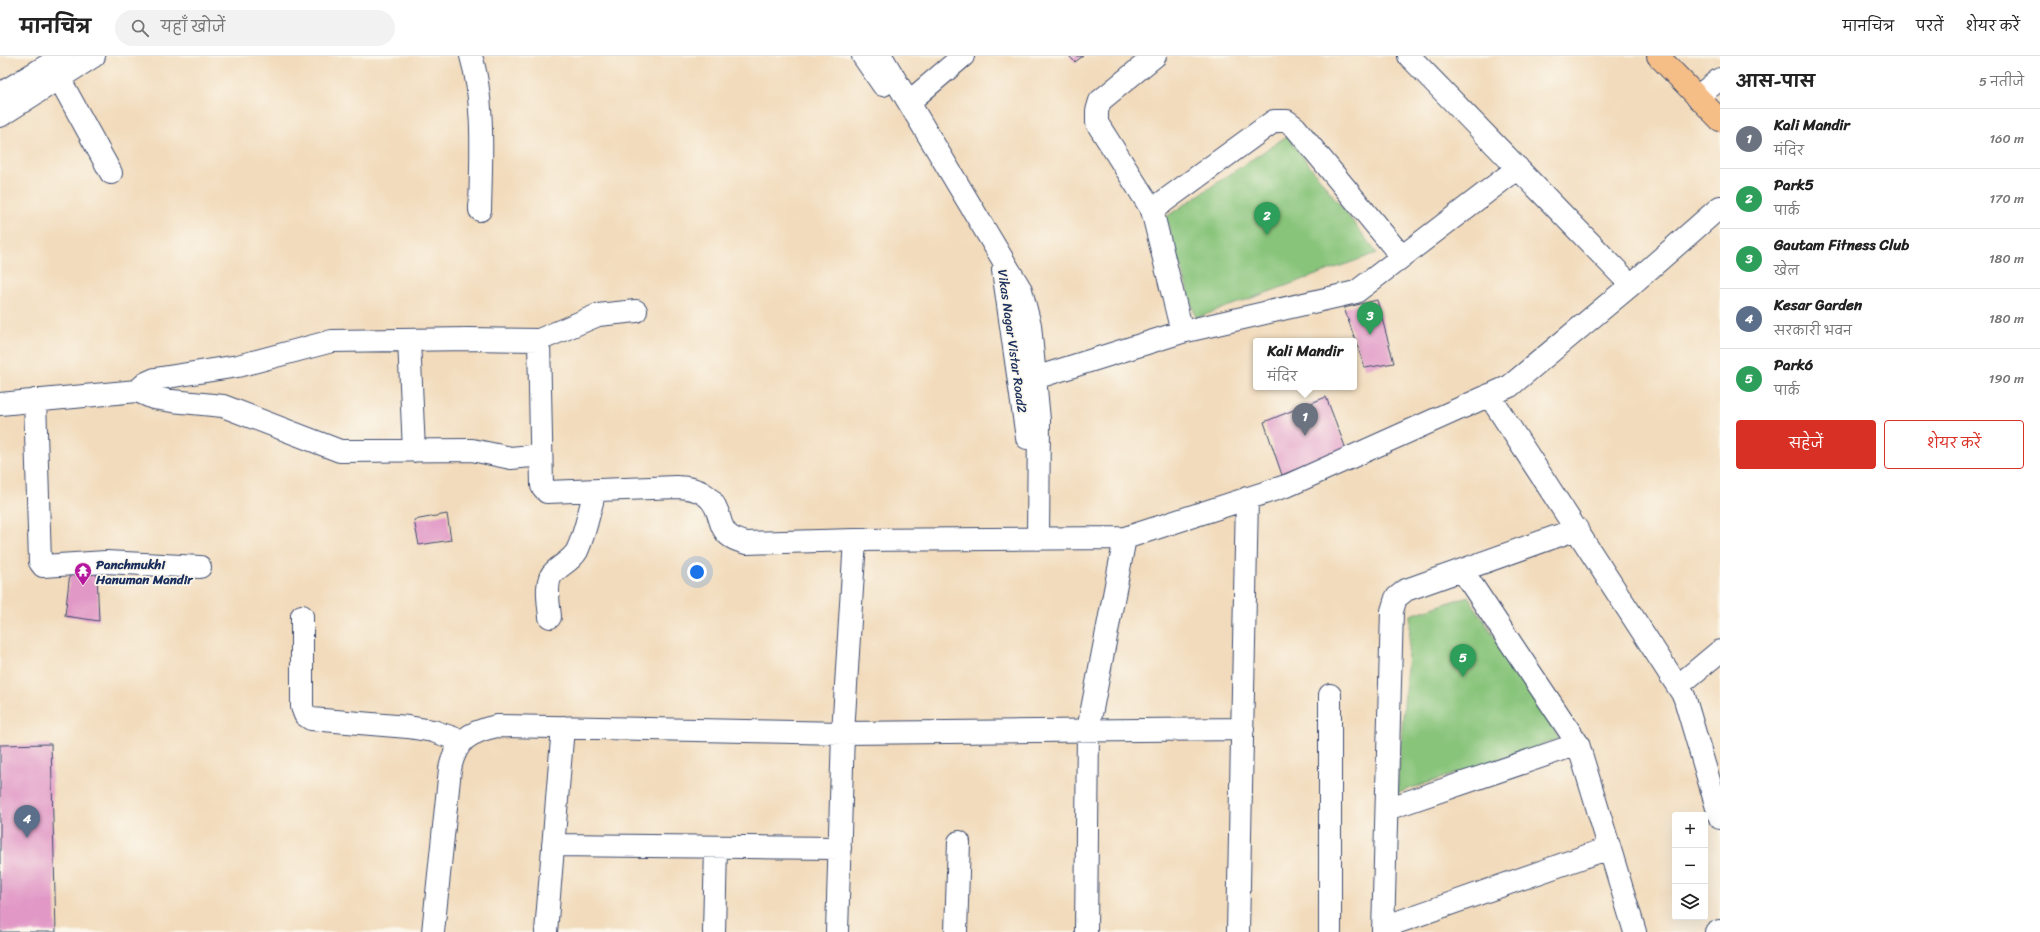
<!DOCTYPE html>
<html lang="hi">
<head>
<meta charset="utf-8">
<style>
	:root { --surface:#fff; --page:#f2f2f2; --text:#222; --muted:#767676; --line:#e0e0e0; --accent:#d93025 }
	body { margin:0; font-family:Sriracha,"Playpen Sans Deva",sans-serif; background:var(--page); color:var(--text) }
	.controls { position:absolute; right:12px; bottom:12px; display:grid; overflow:hidden; border-radius:4px; box-shadow:0 4px 16px #0002 }
	.controls button { width:36px; height:36px; display:grid; place-items:center; padding:0; border:0; border-bottom:1px solid var(--line); background:var(--surface); color:var(--text); font:20px sans-serif }
	.you { position:absolute; left:697px; top:516px; width:14px; height:14px; margin:-10px; border:3px solid #fff; border-radius:50%; background:#1a73e8; box-shadow:0 0 0 6px #1a73e833 }
	.badge { display:grid; place-items:center; width:26px; height:26px; border-radius:50%; background:var(--accent); color:#fff; font-size:13px; font-weight:700 }
	.pin { position:absolute; translate:-50% -33px; filter:drop-shadow(0 1px 2px #0008) }
	.pin::after { content:''; position:absolute; top:21px; width:14px; height:12px; background:inherit; clip-path:polygon(0 0,100% 0,50% 100%) }
	.popup { position:absolute; left:1253px; top:282px; width:104px; height:52px; box-sizing:border-box; display:grid; place-content:center; border-radius:4px; background:var(--surface); filter:drop-shadow(0 1px 3px #0005); font-size:13px; white-space:nowrap; color:var(--muted) }
	.popup b { font-size:15px; color:var(--text) }
	.popup::after { content:''; position:absolute; left:50%; top:100%; margin-left:-8px; border:8px solid transparent; border-top-color:var(--surface) }
	.list { margin:0; padding:0; list-style:none }
	h2 { display:flex; justify-content:space-between; align-items:center; height:52px; margin:0; padding:0 16px; font-size:17px }
	h2 small { font-size:13px; font-weight:400; color:var(--muted) }
	.list li { display:grid; grid-template-columns:26px 1fr auto; gap:12px; align-items:center; box-sizing:border-box; height:60px; padding:0 16px; border-top:1px solid var(--line) }
	.list b { display:block; font-size:15px; white-space:nowrap }
	.list p { margin:0; font-size:13px; white-space:nowrap; color:var(--muted) }
	.list em { font-size:13px; font-style:normal; color:var(--muted) }
	.actions { display:flex; gap:8px; padding:12px 16px }
	.actions a { flex:1; padding:9px 0; border:1px solid var(--accent); border-radius:4px; text-align:center; font-size:14px; color:var(--accent) }
	.actions .main { background:var(--accent); color:#fff }
	.icon { flex:none; width:22px; height:22px; fill:none; stroke:currentColor; stroke-width:2; stroke-linecap:round; stroke-linejoin:round }
	.map { position:relative; flex:none; width:1720px; height:876px; overflow:hidden }
	header { display:flex; align-items:center; gap:24px; box-sizing:border-box; height:56px; padding:0 20px; background:var(--surface); border-bottom:1px solid var(--line) }
	header strong { font-size:19px }
	nav { display:flex; gap:22px; margin-inline-start:auto; font-size:14px }
	.search { width:280px; height:36px; background:var(--page); display:flex; align-items:center; gap:10px; box-sizing:border-box; padding:0 14px; border-radius:22px; color:var(--muted); font-size:15px }
	main { display:flex }
	aside { flex:1; background:var(--surface) }
	.map>svg:first-child { display:block }
	.green { fill:#88c47a; stroke:#527a6c }
	.building { fill:#e198c6 }
	.lines { fill:none; stroke-linecap:round; stroke-linejoin:round }
	.minor-casing { stroke:#3b496c; stroke-width:24 }
	.major-casing { stroke:#3b496c; stroke-width:24 }
	.minor { stroke:#fff; stroke-width:22 }
	.major { stroke:#f6be87; stroke-width:22 }
	.labels { text-anchor:middle; stroke-width:3.5; stroke-linejoin:round; paint-order:stroke }
	.street-label { font-size:13px; fill:#1b2f5e; stroke:#fbf7ec }
	.poi-label { font-size:13px; font-weight:bold; fill:#1b2f5e; stroke:#fbf7ec; text-anchor:start }
</style>
</head>
<body>
<header>
<strong>मानचित्र</strong>
<div class="search"><svg class="icon" aria-label="search" viewBox="0 0 24 24"><circle cx="10" cy="10" r="6"/><path d="M15 15l6 6"/></svg>यहाँ खोजें</div>
<nav><a>मानचित्र</a><a>परतें</a><a>शेयर करें</a></nav>
</header>
<main>
<div class="map">
<svg width="1720" height="876" viewBox="0 0 1720 876">
	<rect width="100%" height="100%" fill="#fbf7ec"/>
	<filter id="ink" filterUnits="userSpaceOnUse"><feTurbulence type="fractalNoise" baseFrequency=".025" numOctaves="2"/><feDisplacementMap in="SourceGraphic" scale="8" xChannelSelector="R" yChannelSelector="G"/><feConvolveMatrix kernelMatrix="1 2 1 2 8 2 1 2 1" color-interpolation-filters="sRGB"/></filter>
	<filter id="wash" filterUnits="userSpaceOnUse"><feTurbulence type="fractalNoise" baseFrequency=".012" numOctaves="4" result="noise"/><feDisplacementMap in="SourceGraphic" scale="16" xChannelSelector="R" yChannelSelector="G"/><feGaussianBlur stdDeviation="0.9" result="paint"/><feColorMatrix in="noise" values="0 0 0 0 0 0 0 0 0 0 0 0 0 0 0 0 0 1.4 0 .05"/><feComposite in="paint" operator="in"/></filter>
	<g filter="url(#wash)">
		<rect width="100%" height="100%" fill="#f2dbbc"/>
		<path class="green" d="M1287,80L1377,197L1196,262L1166,161Z
			M1468,540L1560,683L1397,737L1411,559Z"/>
		<g id="blocks">
			<path class="building" d="M1069,0H1083L1075,6Z
				M1377,244L1394,307L1365,312L1344,252Z
				M1326,341L1346,393L1282,419L1264,366Z
				M447,458L451,484L419,489L414,464Z
				M70,516L97,518L99,565L65,560Z
				M51,688L56,876H0V689Z"/>
		</g>
	</g>
	<g filter="url(#ink)">
		<use href="#blocks" fill-opacity="0" stroke="#3b496c" stroke-width="1"/>
		<g class="lines">
			<g class="minor-casing">
				<path id="minor" d="M471,0C485,46 481,106 480,154
					M863,0L883,29
					M881,0L1021,234L1030,269L1039,364L1038,483
					M1155,0L1100,45L1097,55V67L1152,154L1182,276
					M1409,0L1631,229
					M59,22L111,117
					M0,38L63,0
					M1697,41L1720,23
					M909,46L963,0
					M0,60L94,0
					M1152,154L1274,65H1287L1295,71L1402,201
					M1003,214L1027,382
					M409,284L414,395
					M539,284L542,430L547,436L677,431C697,432 711,437 718,457C720,463 721,470 725,475C729,482 739,485 746,487L855,484
					M1035,322L1182,276L1356,236L1518,112
					M137,335L146,327L155,323L238,310L332,285L469,283L539,284L598,259L636,255
					M1489,339L1684,640L1720,762
					M35,344L40,506L43,510L106,506L200,511
					M0,348L137,335L153,342L172,345L223,350L340,395L472,394L511,402L541,399
					M1462,514L1578,688L1635,876
					M302,560V651L305,659L311,663L408,671L433,675L462,685
					M550,561C549,548 544,525 554,516C562,508 571,505 577,495C586,476 589,455 595,435
					M1678,630L1720,595
					M1330,639V876
					M1387,753L1578,688
					M553,789L840,792
					M1384,871L1609,792
					M433,876L450,713C456,684 469,676 497,670L843,677L855,484L1125,482L1289,429L1510,330L1631,229L1720,151
					M546,876L563,671
					M714,876L716,791
					M837,876L843,677L1243,673
					M956,876L959,786
					M1086,876L1088,674L1125,482
					M1238,876L1247,442
					M1383,876L1392,555L1396,542L1406,534L1577,473
					M1716,876L1720,875"/>
			</g>
			<g class="major-casing">
				<path id="major" d="M1658,0L1720,64"/>
			</g>
			<use href="#minor" class="minor"/>
			<use href="#major" class="major"/>
		</g>
	</g>
	<defs>
		<g id="temple-pin" transform="scale(0.9)"><path d="M0 17L-7.5 6A9.5 9.5 0 1 1 7.5 6Z" fill="#b5179e" stroke="#fbf7ec"/><path d="M0-6L5-2H3V0L6.5 2.5H4V6H1.5V3h-3V6H-4V2.5H-6.5L-3 0V-2H-5Z" fill="#fff"/></g>
	</defs>
	<g fill-rule="evenodd">
		<use href="#temple-pin" x="83" y="515"/>
	</g>
	<g class="labels">
		<g class="street-label">
			<text transform="translate(1013 285) rotate(82)" y="5">Vikas Nagar Vistar Road2</text>
		</g>
		<g class="poi-label">
			<text x="96" y="513">Panchmukhi<tspan x="96" dy="15">Hanuman Mandir</tspan></text>
		</g>
	</g>
</svg>
<div class="controls">
<button>+</button>
<button>−</button>
<button><svg class="icon" aria-label="layers" viewBox="0 0 24 24"><path d="M12 4l9 5-9 5-9-5zM3 14l9 5 9-5"/></svg></button>
</div>
<div class="you"></div>
<div class="pin badge" style="left:1305px;top:380px;background:#6b7280">1</div>
<div class="popup"><b>Kali Mandir</b>मंदिर</div>
<div class="pin badge" style="left:1267px;top:179px;background:#2e9e5b">2</div>
<div class="pin badge" style="left:1370px;top:279px;background:#2e9e5b">3</div>
<div class="pin badge" style="left:27px;top:782px;background:#5c6f8a">4</div>
<div class="pin badge" style="left:1463px;top:621px;background:#2e9e5b">5</div>
</div>
<aside>
<h2>आस-पास<small>5 नतीजे</small></h2>
<ul class="list">
<li><span class="badge" style="background:#6b7280">1</span><div><b>Kali Mandir</b><p>मंदिर</p></div><em>160 m</em></li>
<li><span class="badge" style="background:#2e9e5b">2</span><div><b>Park5</b><p>पार्क</p></div><em>170 m</em></li>
<li><span class="badge" style="background:#2e9e5b">3</span><div><b>Gautam Fitness Club</b><p>खेल</p></div><em>180 m</em></li>
<li><span class="badge" style="background:#5c6f8a">4</span><div><b>Kesar Garden</b><p>सरकारी भवन</p></div><em>180 m</em></li>
<li><span class="badge" style="background:#2e9e5b">5</span><div><b>Park6</b><p>पार्क</p></div><em>190 m</em></li>
</ul>
<div class="actions"><a class="main">सहेजें</a><a>शेयर करें</a></div>
</aside>
</main>
</body>
</html>
